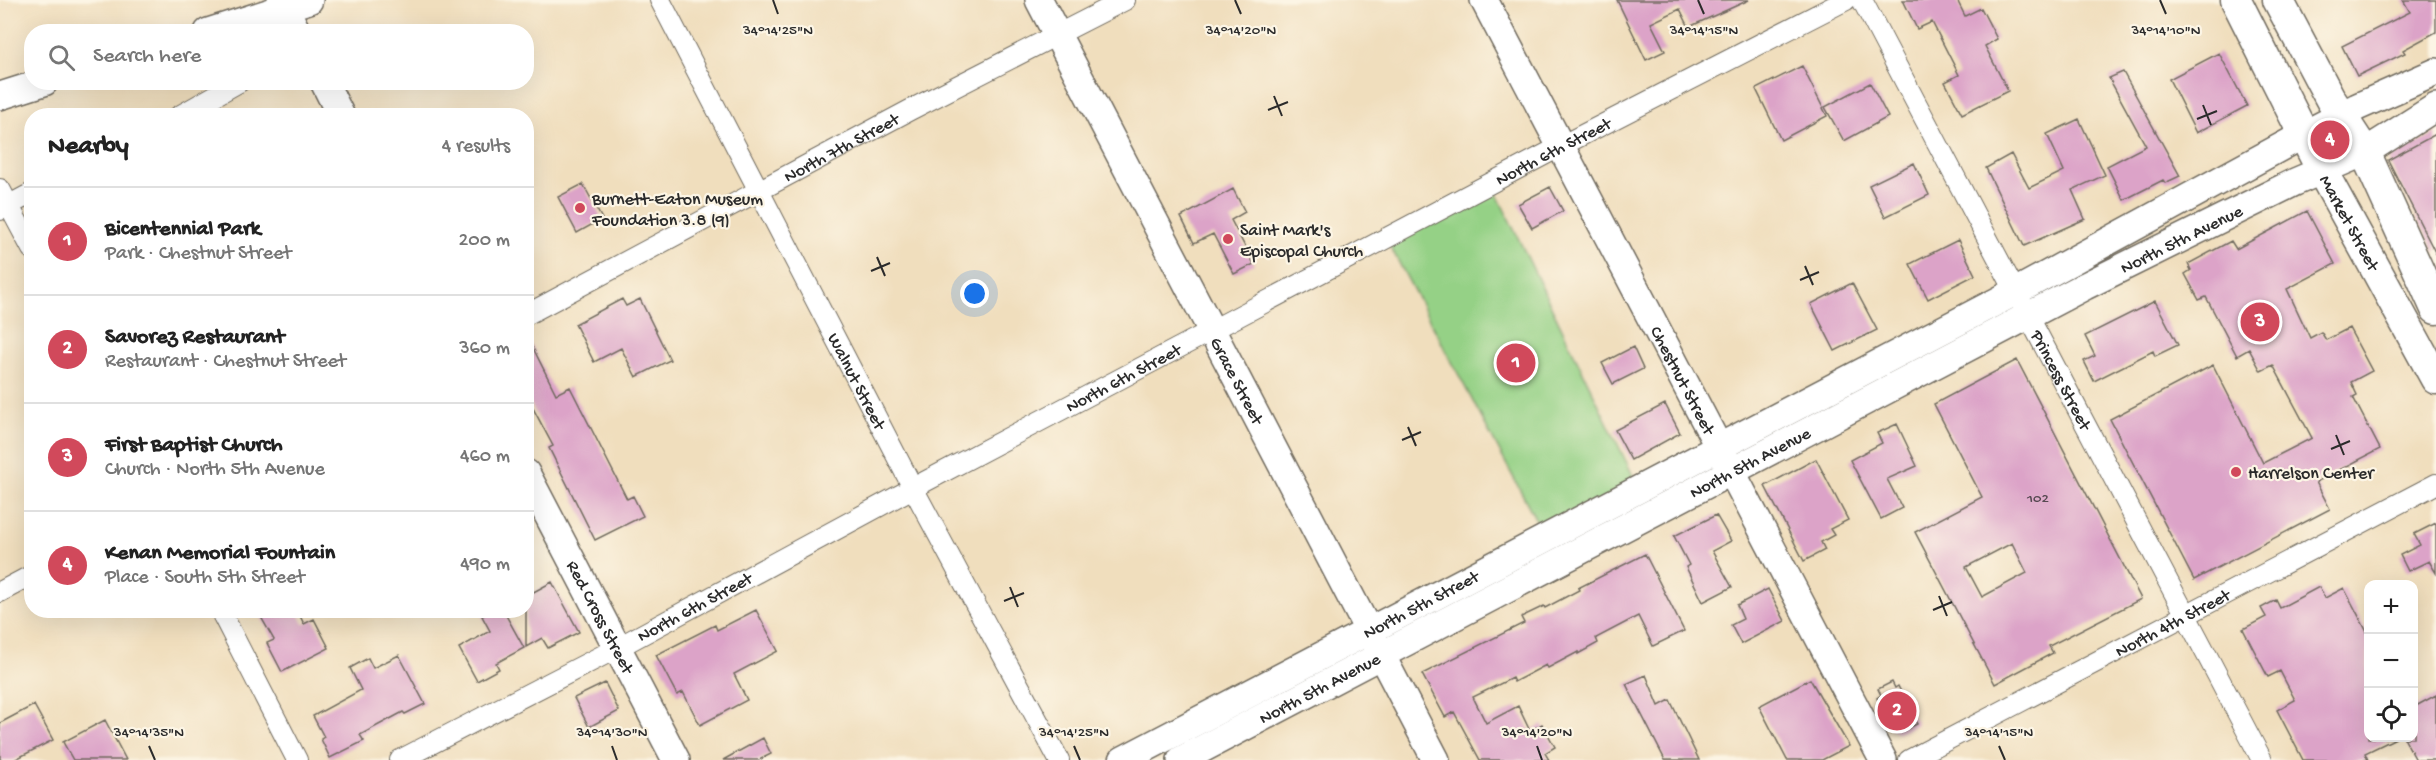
<!DOCTYPE html>
<html lang="en">
<head>
<meta charset="utf-8">
<style>
	:root { --surface:#fff; --page:#f6f6f6; --text:#222; --muted:#767676; --line:#e0e0e0; --accent:#d1495b }
	body { margin:0; font-family:"Gochi Hand",sans-serif; background:var(--page); color:var(--text) }
	.controls { position:absolute; right:18px; bottom:18px; display:grid; overflow:hidden; border-radius:12px; box-shadow:0 6px 24px #0002 }
	.controls button { width:54px; height:54px; display:grid; place-items:center; padding:0; border:0; border-bottom:2px solid var(--line); background:var(--surface); color:var(--text); font:30px sans-serif }
	.you { position:absolute; left:975px; top:294px; width:21px; height:21px; margin:-15px; border:4px solid #fff; border-radius:50%; background:#1a73e8; box-shadow:0 0 0 9px #1a73e833 }
	.badge { display:grid; place-items:center; width:39px; height:39px; border-radius:50%; background:var(--accent); color:#fff; font-size:20px; font-weight:700 }
	.pin { position:absolute; translate:-50% -50%; border:3px solid #fff; box-shadow:0 2px 6px #0006 }
	.list { margin:0; padding:0; list-style:none }
	h2 { display:flex; justify-content:space-between; align-items:center; height:78px; margin:0; padding:0 24px; font-size:26px }
	h2 small { font-size:20px; font-weight:400; color:var(--muted) }
	.list li { display:grid; grid-template-columns:39px 1fr auto; gap:18px; align-items:center; box-sizing:border-box; height:108px; padding:0 24px; border-top:2px solid var(--line) }
	.list b { display:block; font-size:22px; white-space:nowrap }
	.list p { margin:0; font-size:20px; white-space:nowrap; color:var(--muted) }
	.list em { font-size:20px; font-style:normal; color:var(--muted) }
	.icon { flex:none; width:33px; height:33px; fill:none; stroke:currentColor; stroke-width:2; stroke-linecap:round; stroke-linejoin:round }
	.map { position:relative; flex:none; width:2436px; height:760px; overflow:hidden }
	.search { position:absolute; background:var(--surface); box-shadow:0 6px 24px #0002; left:24px; top:24px; width:510px; height:66px; display:flex; align-items:center; gap:15px; box-sizing:border-box; padding:0 21px; border-radius:24px; color:var(--muted); font-size:22px }
	.panel { position:absolute; background:var(--surface); box-shadow:0 6px 24px #0002; left:24px; top:108px; width:510px; height:510px; border-radius:24px }
	.map>svg:first-child { display:block }
	.green { fill:#95d186; stroke:#607e58; stroke-width:1.5 }
	.building { fill:#dca3c8; fill-rule:evenodd }
	.lines { fill:none; stroke-linecap:round; stroke-linejoin:round }
	.street-casing { stroke:#706a5e; stroke-width:22 }
	.secondary-casing { stroke:#706a5e; stroke-width:30 }
	.primary-casing { stroke:#706a5e; stroke-width:33 }
	.street { stroke:#fff; stroke-width:20 }
	.secondary { stroke:#fff; stroke-width:27 }
	.primary { stroke:#fff; stroke-width:30 }
	.ticks { fill:none; stroke:#2b2b2b; stroke-width:2 }
	.poi-dot { fill:#d1495b; stroke:#fcf5e5; stroke-width:2 }
	.labels { text-anchor:middle; stroke-width:4.5; stroke-linejoin:round; paint-order:stroke }
	.number-label { font-size:15px; fill:#574952 }
	.street-label { font-size:18px; fill:#2b2b2b; stroke:#fcf5e5 }
	.poi-label { font-size:18px; fill:#2b2b2b; stroke:#fcf5e5; text-anchor:start }
	.ticks-label { font-size:15px; text-anchor:middle; fill:#2b2b2b; stroke:#fcf5e5; stroke-width:4.5; stroke-linejoin:round; paint-order:stroke }
</style>
</head>
<body>
<div class="map">
<svg width="2436" height="760" viewBox="0 0 2436 760">
	<rect width="100%" height="100%" fill="#fcf5e5"/>
	<filter id="ink" filterUnits="userSpaceOnUse"><feTurbulence type="fractalNoise" baseFrequency=".0167" numOctaves="2"/><feDisplacementMap in="SourceGraphic" scale="12" xChannelSelector="R" yChannelSelector="G"/><feConvolveMatrix kernelMatrix="1 2 1 2 8 2 1 2 1" color-interpolation-filters="sRGB"/></filter>
	<filter id="wash" filterUnits="userSpaceOnUse"><feTurbulence type="fractalNoise" baseFrequency=".008" numOctaves="4" result="noise"/><feDisplacementMap in="SourceGraphic" scale="24" xChannelSelector="R" yChannelSelector="G"/><feGaussianBlur stdDeviation="1.35" result="paint"/><feColorMatrix in="noise" values="0 0 0 0 0 0 0 0 0 0 0 0 0 0 0 0 0 1.4 0 .05"/><feComposite in="paint" operator="in"/></filter>
	<g filter="url(#wash)">
		<rect width="100%" height="100%" fill="#f0debd"/>
		<path class="green" d="M1493,186L1637,484L1543,533L1388,242Z"/>
		<g id="blocks">
			<path class="building" d="M1617,0H1749L1689,27L1680,9L1651,23L1665,51L1646,60Z
				M1903,0H1957L1965,16L1981,8L1997,39L1985,46L2008,91L1962,114L1945,82L1959,75L1932,22L1917,29Z
				M2403,0H2436V32L2403,50L2405,53L2357,76L2342,46L2410,12Z
				M2219,53L2247,106L2196,133L2169,79Z
				M1802,66L1827,116L1781,140L1756,89Z
				M2123,72L2180,176L2165,183L2163,180L2124,200L2107,166L2146,146L2109,78Z
				M1870,83L1888,117L1844,141L1825,107Z
				M2079,119L2105,175L2072,190L2085,219L2024,246L1986,168L2011,154L2029,188L2064,171L2047,134Z
				M2436,134V254L2388,160Z
				M1914,163L1929,195L1885,217L1869,185Z
				M583,184L602,219L577,233L558,197Z
				M1550,187L1563,211L1532,228L1518,204Z
				M1233,189L1245,212L1231,220L1254,264L1234,274L1213,234L1194,243L1181,217Z
				M2307,211L2335,264L2287,289L2310,338L2321,332L2326,340L2349,328L2372,371L2351,382L2357,395L2353,397L2380,449L2316,482L2330,509L2194,580L2110,419L2213,365L2263,463L2312,438L2273,365L2261,371L2249,349L2237,356L2206,297L2199,300L2185,274L2191,270L2188,264L2231,241L2236,249Z
				M1958,240L1975,275L1928,299L1910,264Z
				M1852,283L1877,330L1835,351L1811,304Z
				M622,299L626,306L640,299L670,360L636,377L621,348L594,362L575,324Z
				M2155,301L2178,345L2155,356L2153,351L2094,381L2084,361L2095,356L2085,336Z
				M526,334L556,394L570,387L627,499L633,496L643,516L595,540L549,448L553,446L526,395Z
				M1633,347L1643,369L1613,384L1602,363Z
				M2017,360L2141,599L2049,646L2053,653L1995,684L1915,532L1982,497L1934,404ZM2012,543L2027,573L1982,597L1966,567Z
				M1665,404L1680,433L1631,460L1615,430Z
				M1897,424L1917,466L1887,479L1902,508L1881,519L1850,460L1882,443L1877,433Z
				M1816,459L1848,520L1830,529L1834,535L1821,542L1825,550L1804,561L1765,486Z
				M1716,515L1731,541L1712,551L1732,587L1703,602L1686,567L1689,565L1674,536Z
				M2436,523V573L2429,561L2408,571L2400,555L2420,545L2414,534Z
				M1645,554L1684,631L1653,646L1638,616L1596,638L1598,643L1578,654V652L1548,668L1546,665L1514,682L1512,678L1473,697L1486,723L1518,706L1530,731L1542,724L1555,747L1545,753L1549,760H1480L1454,712L1445,717L1422,674L1524,623L1521,617L1544,606L1545,608L1579,590L1578,588Z
				M552,582L579,632L548,648L542,638L526,647V596Z
				M2319,587L2325,598L2344,588L2368,634V738H2396L2365,753L2368,760H2303L2277,710L2295,700L2280,671L2268,677L2243,629L2266,617L2261,608L2276,600L2280,608Z
				M1768,589L1785,621L1741,644L1731,625L1743,619L1737,605Z
				M257,610H297L304,624L314,619L329,648L282,672L267,643L274,640Z
				M493,610H503L524,648L496,663L499,669L477,681L459,648L490,631L482,616Z
				M756,610L778,651L734,674L747,700L700,725L683,692L677,695L656,655L715,625L717,630Z
				M399,655L425,704L405,714L403,712L360,735L364,741L330,758L321,739L324,737L313,716L361,690L350,668L368,658L373,668Z
				M1646,675L1659,706L1670,700L1699,760H1665L1626,684Z
				M1810,679L1849,746L1822,760H1787L1759,706Z
				M1892,682L1895,688L1898,686L1917,724L1901,732H1896L1892,729L1877,698L1881,695L1878,689Z
				M605,683L619,711L589,727L574,698Z
				M2436,695V760H2416L2404,738H2414V707Z
				M34,705L53,740L14,760H0V723Z
				M105,720L126,760H73L63,742Z
				M763,738L771,754L759,760H723Z"/>
		</g>
	</g>
	<g filter="url(#ink)">
		<use href="#blocks" fill-opacity="0" stroke="#706a5e" stroke-width="1.5"/>
		<g class="lines">
			<g class="street-casing">
				<g id="street">
					<path id="s1" d="M660,0L913,488L1059,760"/>
					<path id="s2" d="M1862,0L2262,760"/>
					<path d="M179,116L239,82"/>
					<path d="M0,189L32,249"/>
					<path d="M0,210L32,193"/>
					<path id="s3" d="M526,315L910,110L1125,0"/>
					<path d="M0,592L32,575"/>
					<path d="M220,610L297,760"/>
					<path id="s4" d="M400,760L617,648L913,488L1561,146L1846,0"/>
					<path id="s5" d="M1909,760L2436,484"/>
				</g>
			</g>
			<g class="secondary-casing">
				<g id="secondary">
					<path d="M281,0L297,32"/>
					<path id="s6" d="M1039,0L1436,760"/>
					<path id="s7" d="M1484,0L1883,760"/>
					<path d="M208,32L309,0"/>
					<path d="M324,82L341,116"/>
					<path d="M0,96L44,82"/>
					<path id="s8" d="M526,473L676,760"/>
					<path id="s9" d="M1123,760L2015,292L2303,135L2357,107L2436,72"/>
					<path id="s10" d="M1181,760L2085,286L2295,182L2365,152L2436,107"/>
				</g>
			</g>
			<g class="primary-casing">
				<g id="primary">
					<path id="s11" d="M2236,0L2322,171L2436,379"/>
					<path d="M2278,0L2331,100L2365,152L2436,309"/>
				</g>
			</g>
			<use href="#street" class="street"/>
			<use href="#secondary" class="secondary"/>
			<use href="#primary" class="primary"/>
		</g>
	</g>
	<path class="ticks" d="M773,0L778,14M1235,0L1241,14M1698,0L1704,14M2160,0L2166,14M1274,96L1282,116M2203,105L2211,125M1268,110L1288,102M2197,119L2217,111M877,257L885,276M1805,266L1813,285M871,271L890,263M1800,280L1819,272M1408,427L1416,446M2336,435L2344,455M1402,440L1421,432M2331,449L2350,441M1010,587L1018,607M1939,596L1947,616M1004,601L1024,593M1933,610L1952,602M149,746L155,760M612,746L617,760M1074,746L1080,760M1537,746L1542,760M1999,746L2005,760"/>
	<g class="poi-dot">
		<circle cx="580" cy="208" r="6"/>
		<circle cx="1228" cy="239" r="6"/>
		<circle cx="2236" cy="472" r="6"/>
	</g>
	<g class="labels">
		<g class="number-label">
			<text x="2038" y="502">102</text>
		</g>
		<g class="street-label">
			<text dy="6" stroke="none"><textPath href="#s3" startOffset="357">North 7th Street</textPath></text>
			<text dy="6" stroke="none"><textPath href="#s4" startOffset="1304">North 6th Street</textPath></text>
			<text dy="6" stroke="none"><textPath href="#s11" startOffset="250">Market Street</textPath></text>
			<text dy="6" stroke="none"><textPath href="#s10" startOffset="1128">North 5th Avenue</textPath></text>
			<text dy="6" stroke="none"><textPath href="#s4" startOffset="818">North 6th Street</textPath></text>
			<text dy="6" stroke="none"><textPath href="#s6" startOffset="429">Grace Street</textPath></text>
			<text dy="6" stroke="none"><textPath href="#s7" startOffset="429">Chestnut Street</textPath></text>
			<text dy="6" stroke="none"><textPath href="#s2" startOffset="429">Princess Street</textPath></text>
			<text dy="6" stroke="none"><textPath href="#s1" startOffset="429">Walnut Street</textPath></text>
			<text dy="6" stroke="none"><textPath href="#s10" startOffset="642">North 5th Avenue</textPath></text>
			<text dy="6" stroke="none"><textPath href="#s9" startOffset="336">North 5th Street</textPath></text>
			<text dy="6" stroke="none"><textPath href="#s4" startOffset="332">North 6th Street</textPath></text>
			<text dy="6" stroke="none"><textPath href="#s8" startOffset="162">Red Cross Street</textPath></text>
			<text dy="6" stroke="none"><textPath href="#s5" startOffset="297">North 4th Street</textPath></text>
			<text dy="6" stroke="none"><textPath href="#s10" startOffset="156">North 5th Avenue</textPath></text>
		</g>
		<g class="poi-label">
			<text x="592" y="204">Burnett-Eaton Museum<tspan x="592" dy="21">Foundation 3.8 (9)</tspan></text>
			<text x="1240" y="235">Saint Mark's<tspan x="1240" dy="21">Episcopal Church</tspan></text>
			<text x="2248" y="478">Harrelson Center</text>
		</g>
	</g>
	<g class="ticks-label">
		<text x="778" y="34">34°14'25"N</text>
		<text x="1704" y="34">34°14'15"N</text>
		<text x="2166" y="34">34°14'10"N</text>
		<text x="1241" y="34">34°14'20"N</text>
		<text x="149" y="736">34°14'35"N</text>
		<text x="612" y="736">34°14'30"N</text>
		<text x="1074" y="736">34°14'25"N</text>
		<text x="1537" y="736">34°14'20"N</text>
		<text x="1999" y="736">34°14'15"N</text>
	</g>
</svg>
<div class="controls">
<button>+</button>
<button>−</button>
<button><svg class="icon" aria-label="locate" viewBox="0 0 24 24"><circle cx="12" cy="12" r="6"/><path d="M12 2v4M12 18v4M2 12h4M18 12h4"/></svg></button>
</div>
<div class="you"></div>
<div class="pin badge" style="left:1516px;top:363px">1</div>
<div class="pin badge" style="left:1897px;top:711px">2</div>
<div class="pin badge" style="left:2260px;top:322px">3</div>
<div class="pin badge" style="left:2330px;top:140px">4</div>
<div class="search"><svg class="icon" aria-label="search" viewBox="0 0 24 24"><circle cx="10" cy="10" r="6"/><path d="M15 15l6 6"/></svg>Search here</div>
<section class="panel">
<h2>Nearby<small>4 results</small></h2>
<ul class="list">
<li><span class="badge">1</span><div><b>Bicentennial Park</b><p>Park · Chestnut Street</p></div><em>200 m</em></li>
<li><span class="badge">2</span><div><b>Savorez Restaurant</b><p>Restaurant · Chestnut Street</p></div><em>360 m</em></li>
<li><span class="badge">3</span><div><b>First Baptist Church</b><p>Church · North 5th Avenue</p></div><em>460 m</em></li>
<li><span class="badge">4</span><div><b>Kenan Memorial Fountain</b><p>Place · South 5th Street</p></div><em>490 m</em></li>
</ul>
</section>
</div>
</body>
</html>
